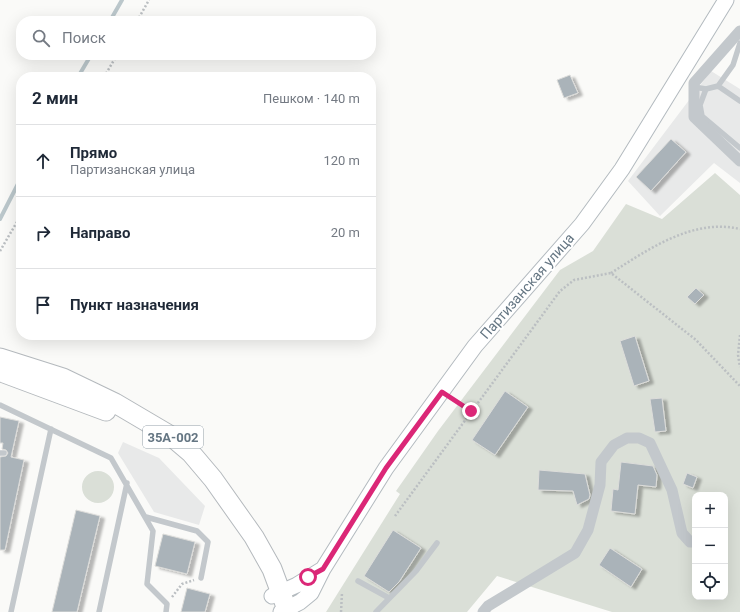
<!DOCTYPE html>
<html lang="ru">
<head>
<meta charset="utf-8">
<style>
	:root { --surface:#fff; --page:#f2f2f3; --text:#1f2937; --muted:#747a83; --line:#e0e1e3 }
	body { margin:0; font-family:Roboto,sans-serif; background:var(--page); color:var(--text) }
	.controls { position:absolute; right:12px; bottom:12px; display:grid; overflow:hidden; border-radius:8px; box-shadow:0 4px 16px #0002 }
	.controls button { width:36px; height:36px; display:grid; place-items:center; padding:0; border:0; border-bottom:1px solid var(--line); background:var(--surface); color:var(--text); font:20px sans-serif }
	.stop { position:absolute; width:12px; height:12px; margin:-9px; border:3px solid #db2777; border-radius:50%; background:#fff }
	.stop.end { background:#db2777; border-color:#fff; box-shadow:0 1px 4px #0008 }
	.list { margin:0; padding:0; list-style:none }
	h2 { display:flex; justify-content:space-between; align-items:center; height:52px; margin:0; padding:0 16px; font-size:17px }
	h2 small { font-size:13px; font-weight:400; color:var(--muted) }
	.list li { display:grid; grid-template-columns:26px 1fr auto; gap:12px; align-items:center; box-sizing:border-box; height:72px; padding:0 16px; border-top:1px solid var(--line) }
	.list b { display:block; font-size:15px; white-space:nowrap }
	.list p { margin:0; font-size:13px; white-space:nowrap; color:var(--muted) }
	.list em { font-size:13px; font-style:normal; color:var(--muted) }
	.icon { flex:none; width:22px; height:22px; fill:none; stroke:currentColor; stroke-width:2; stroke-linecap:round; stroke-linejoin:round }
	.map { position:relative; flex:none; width:740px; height:612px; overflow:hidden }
	.search { position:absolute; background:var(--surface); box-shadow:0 4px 16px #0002; left:16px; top:16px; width:360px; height:44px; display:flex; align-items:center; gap:10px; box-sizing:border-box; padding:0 14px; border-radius:16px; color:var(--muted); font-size:15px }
	.panel { position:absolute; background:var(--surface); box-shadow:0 4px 16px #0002; left:16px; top:72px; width:360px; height:268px; border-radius:16px }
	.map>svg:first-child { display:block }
	.built { fill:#e8e9e9 }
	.green { fill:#dadfd7; fill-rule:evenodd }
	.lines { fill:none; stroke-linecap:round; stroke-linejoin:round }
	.stream { stroke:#bbc7cb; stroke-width:4 }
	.building { fill:#aab3b9; stroke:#dcdcda; filter:url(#shadow) }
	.secondary-casing { stroke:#b3babf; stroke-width:17 }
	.highway-casing { stroke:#b4b9bd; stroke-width:21 }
	.path { stroke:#bbbfc2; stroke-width:2.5; stroke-dasharray:2 2; stroke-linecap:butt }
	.lane { stroke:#c3c8cc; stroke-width:5.5 }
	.street { stroke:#c3c8cc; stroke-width:11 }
	.secondary { stroke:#fff; stroke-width:15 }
	.highway { stroke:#fff; stroke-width:19 }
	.route { stroke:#db2777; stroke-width:5 }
	.labels { text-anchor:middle; stroke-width:4; stroke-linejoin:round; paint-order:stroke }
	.shield { fill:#fff; stroke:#939fa8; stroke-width:1 }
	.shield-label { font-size:13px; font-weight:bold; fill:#657683 }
	.street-label { font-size:14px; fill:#657683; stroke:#fff }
</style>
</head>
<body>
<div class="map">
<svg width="740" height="612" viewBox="0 0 740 612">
	<defs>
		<filter id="shadow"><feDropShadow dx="4.5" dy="2.5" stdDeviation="1" flood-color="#0004"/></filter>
	</defs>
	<rect width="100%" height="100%" fill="#fafaf8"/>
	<path class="built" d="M711,71L740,89V183L714,163L660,216L628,181Z
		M123,442L159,458L205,506L199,525L154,512L118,453Z"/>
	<path class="green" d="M715,173L740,195V612H612L497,576L467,612H326L400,494L396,491L438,431L560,270L593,251L626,204L662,219ZM695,495H725V597H695Z
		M82 487a16 16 0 1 1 32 0a16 16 0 1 1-32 0Z"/>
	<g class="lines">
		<path class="stream" d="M110,21L122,0
			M78,77L91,55
			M0,219L21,178"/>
	</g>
	<path class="building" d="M570,75L578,93L564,98L557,80Z
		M671,139L686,152L651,191L636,177Z
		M696,288L704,295L695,304L687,297Z
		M635,336L649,381L634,386L620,341Z
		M505,391L528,407L495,455L472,440Z
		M662,398L666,431L655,432L650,399Z
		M0,417L19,421L11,457L24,460L5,550H0V457L6,456L8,453L6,450L2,449L3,443H0Z
		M621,462L653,466L657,475L656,487L638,485L635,514L611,511L613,489L618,490Z
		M539,470L585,474L590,495L589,499L577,505L573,491L538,490Z
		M687,473L697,477L693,488L683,484Z
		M76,510L100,516L77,612H52Z
		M393,530L421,548L399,582L389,592L364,576Z
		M163,534L195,542L187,574L155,566Z
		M610,548L642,569L631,587L599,565Z
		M187,588L210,594L205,612H181Z"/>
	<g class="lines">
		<g class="secondary-casing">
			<path id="secondary" d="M272,596L297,585L323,569
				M281,612L300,602L311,593L323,569L386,468L475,346L582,224L622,169L726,0"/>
		</g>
		<g class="highway-casing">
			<path id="highway" d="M0,358L63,378L115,403L171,436L191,453L213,479L254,537L272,569L288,612
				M4,373L106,411"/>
		</g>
		<path class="path" d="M137,21L149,0
			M104,77L117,55
			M0,251L21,215
			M611,273C649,249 693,218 740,229
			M740,335L738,355L740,367
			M452,399L471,411
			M395,516L560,291L574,280L611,273L696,340L740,386
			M172,597L182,584L194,580
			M341,612L342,593"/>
		<path class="lane" d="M718,86L740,101
			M694,87L706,89L718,86L733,65L740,43
			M706,89L700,105L702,116L740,148
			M0,405L111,458L153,531L147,584L167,604L166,612
			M0,453H4
			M146,517L197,531L208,542L201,578
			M358,581L389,598
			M11,612L51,429
			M99,612L127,483
			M376,612L416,571L437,543"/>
		<path class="street" d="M740,31L694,83V117L740,161
			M483,612L488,606L575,553L588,530L600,485L601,462L614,445L627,438H639L650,443L672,490L682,533L690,542H695"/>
		<use href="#secondary" class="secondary"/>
		<use href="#highway" class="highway"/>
	</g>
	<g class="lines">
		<path class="route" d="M308,577L323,569L386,468L442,392L471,411"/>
	</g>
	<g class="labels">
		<rect class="shield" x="143" y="426" width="60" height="22" rx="3"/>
		<g class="shield-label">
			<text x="173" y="442">35А-002</text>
		</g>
		<g class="street-label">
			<text transform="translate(527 286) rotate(-49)" y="5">Партизанская улица</text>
		</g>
	</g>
</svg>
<div class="controls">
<button>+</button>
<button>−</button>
<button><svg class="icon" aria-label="locate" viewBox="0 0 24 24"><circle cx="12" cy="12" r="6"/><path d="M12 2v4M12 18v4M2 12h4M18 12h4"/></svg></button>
</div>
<div class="stop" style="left:308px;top:577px"></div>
<div class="stop end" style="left:471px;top:411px"></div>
<div class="search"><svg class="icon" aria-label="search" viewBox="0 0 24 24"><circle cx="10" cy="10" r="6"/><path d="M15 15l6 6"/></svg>Поиск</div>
<section class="panel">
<h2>2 мин<small>Пешком · 140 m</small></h2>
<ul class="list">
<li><svg class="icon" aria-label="ahead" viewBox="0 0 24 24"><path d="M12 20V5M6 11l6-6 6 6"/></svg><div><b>Прямо</b><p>Партизанская улица</p></div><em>120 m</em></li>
<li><svg class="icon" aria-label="right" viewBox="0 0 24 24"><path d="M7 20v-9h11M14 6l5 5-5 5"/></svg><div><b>Направо</b></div><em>20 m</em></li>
<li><svg class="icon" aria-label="arrive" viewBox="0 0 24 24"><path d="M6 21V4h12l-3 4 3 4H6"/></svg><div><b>Пункт назначения</b></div></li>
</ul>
</section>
</div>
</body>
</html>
